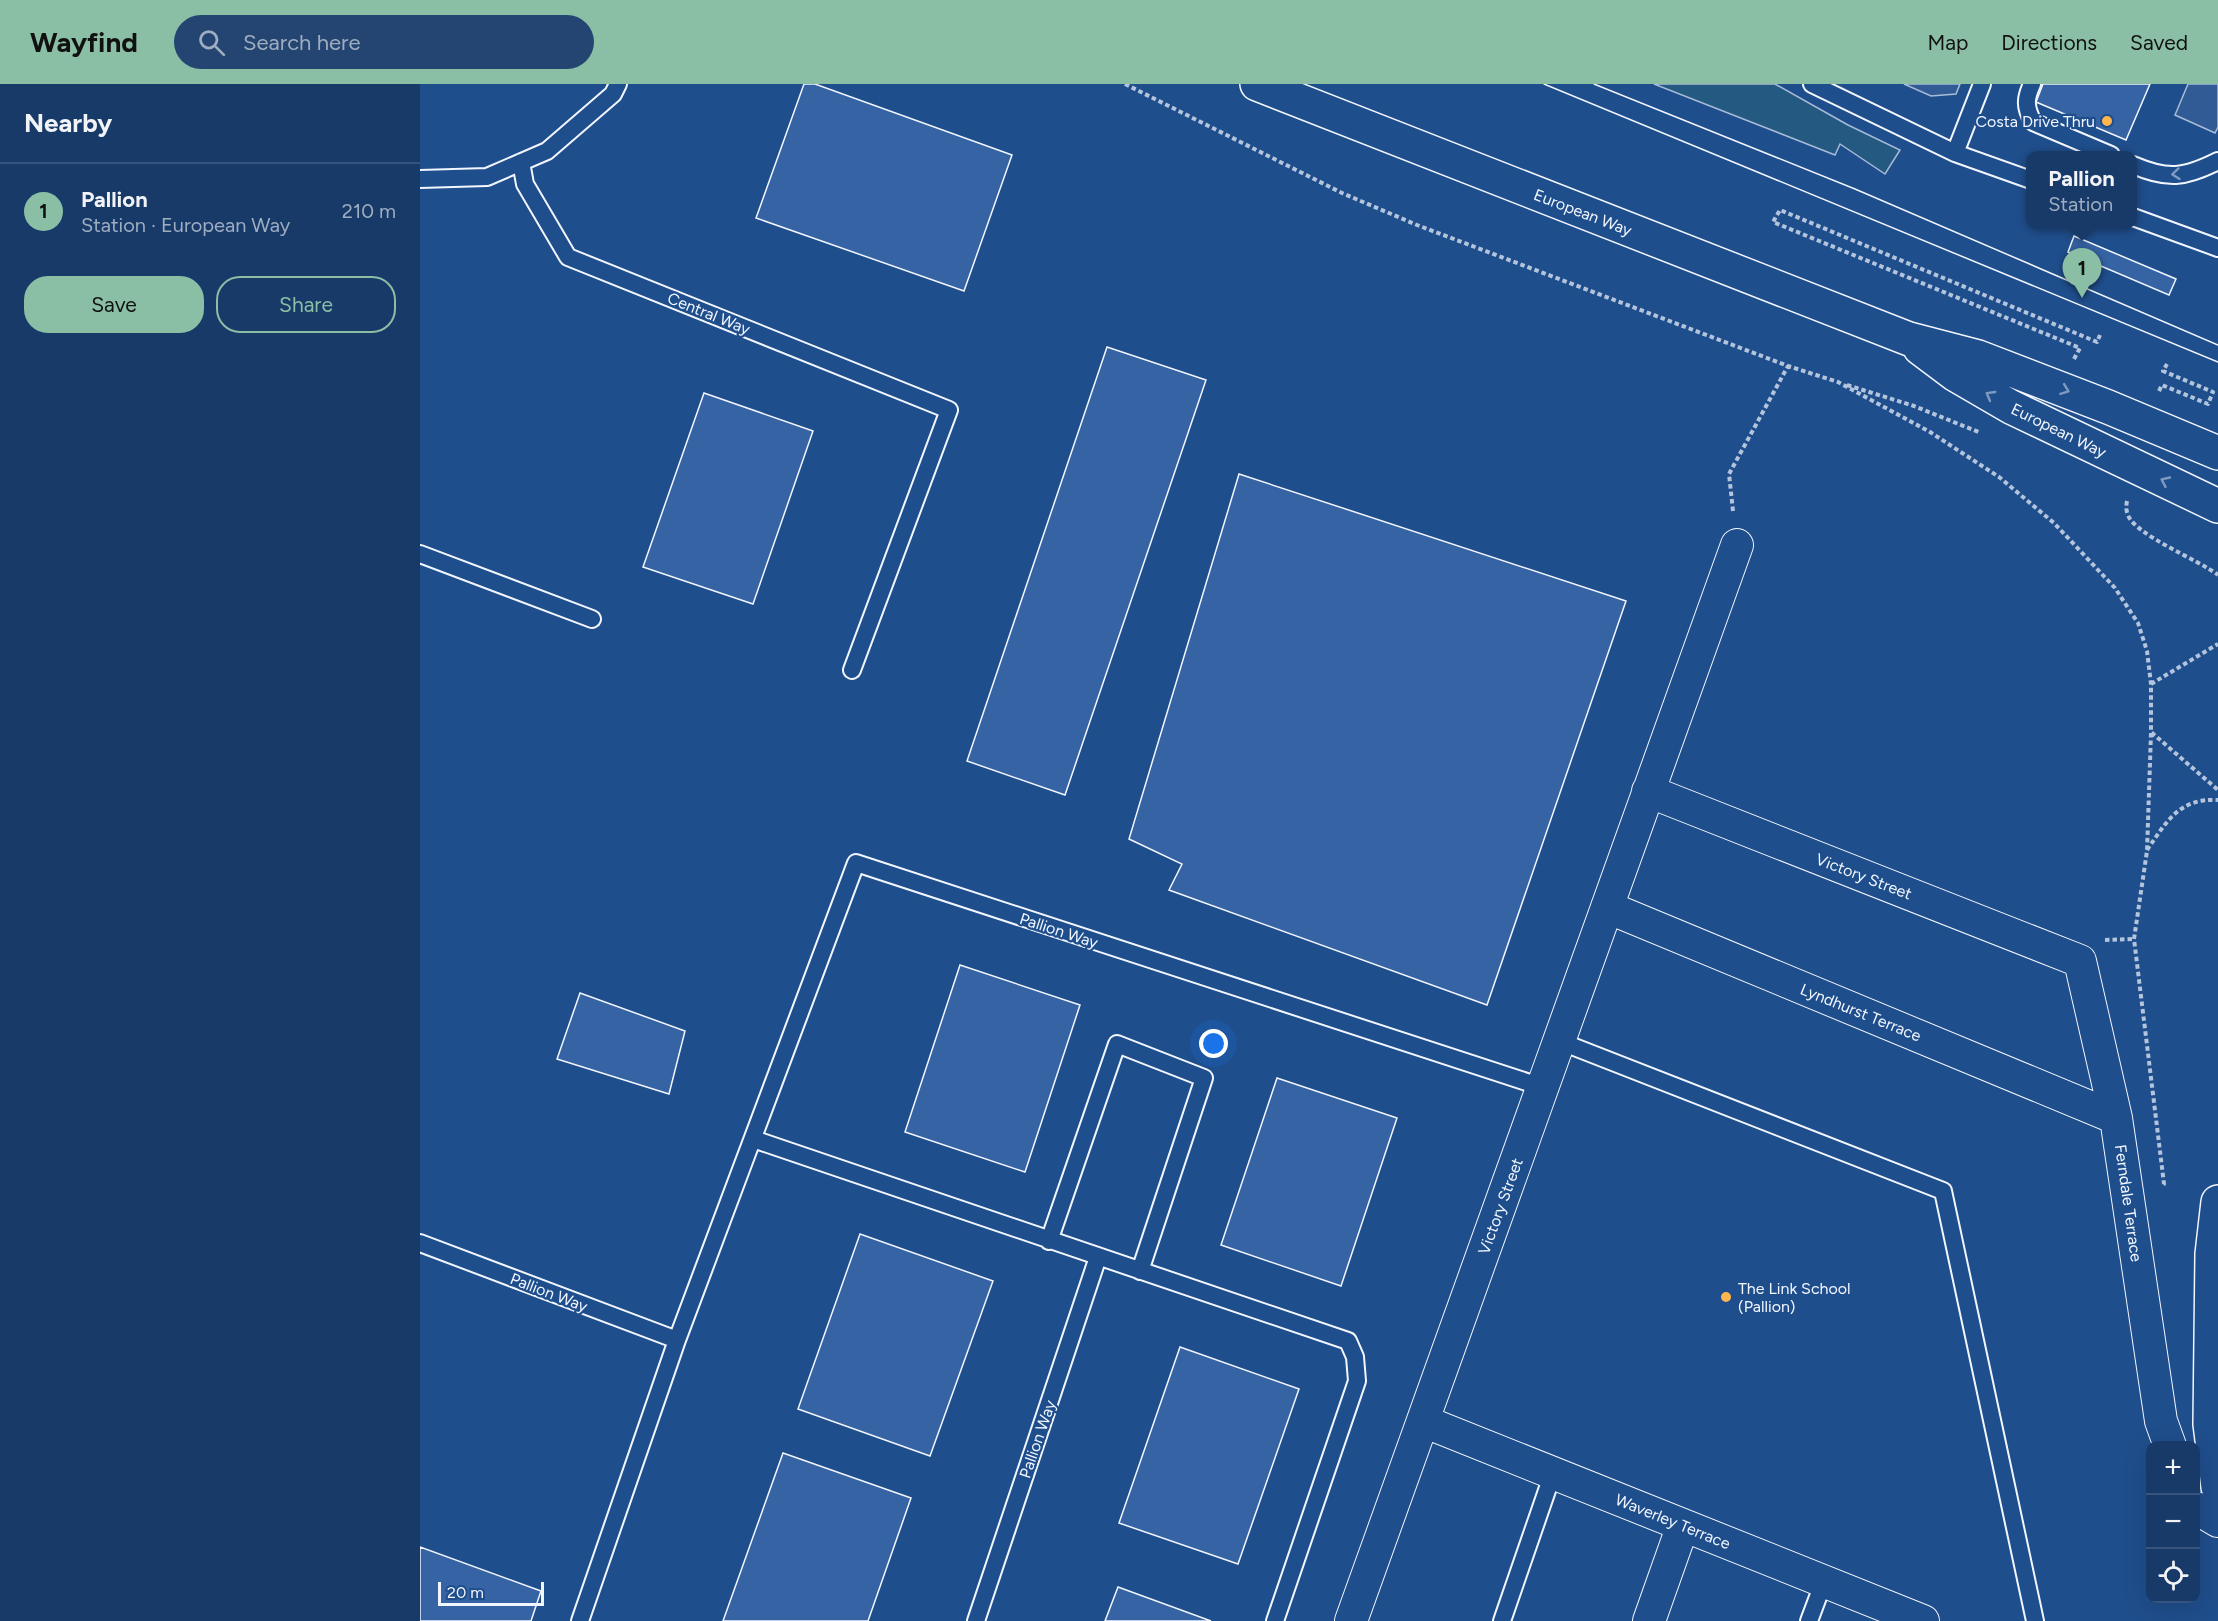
<!DOCTYPE html>
<html lang="en">
<head>
<meta charset="utf-8">
<style>
	:root { --surface:#173a69; --page:#244571; --text:#f1f3f6; --muted:#9eadc0; --line:#36547d; --accent:#8abfa5 }
	body { margin:0; font-family:Figtree,sans-serif; background:var(--page); color:var(--text) }
	.controls { position:absolute; right:18px; bottom:18px; display:grid; overflow:hidden; border-radius:12px; box-shadow:0 6px 24px #0002 }
	.controls button { width:54px; height:54px; display:grid; place-items:center; padding:0; border:0; border-bottom:2px solid var(--line); background:var(--surface); color:var(--text); font:30px sans-serif }
	.scale { position:absolute; left:18px; bottom:15px; width:106px; box-sizing:border-box; padding-left:6px; border:3px solid #f2f6ff; border-top:0; font-size:16px; line-height:21px; white-space:nowrap; color:#f2f6ff; -webkit-text-stroke:4px #1f4e8c; paint-order:stroke }
	.you { position:absolute; left:794px; top:960px; width:21px; height:21px; margin:-15px; border:4px solid #fff; border-radius:50%; background:#1a73e8; box-shadow:0 0 0 9px #1a73e833 }
	.badge { display:grid; place-items:center; width:39px; height:39px; border-radius:50%; background:var(--accent); color:#111; font-size:20px; font-weight:700 }
	.pin { position:absolute; translate:-50% -50px; filter:drop-shadow(0 2px 3px #0008) }
	.pin::after { content:''; position:absolute; top:32px; width:21px; height:18px; background:inherit; clip-path:polygon(0 0,100% 0,50% 100%) }
	.popup { position:absolute; left:1606px; top:67px; width:111px; height:78px; box-sizing:border-box; display:grid; place-content:center; border-radius:12px; background:var(--surface); filter:drop-shadow(0 2px 4px #0005); font-size:20px; white-space:nowrap; color:var(--muted) }
	.popup b { font-size:22px; color:var(--text) }
	.popup::after { content:''; position:absolute; left:50%; top:100%; margin-left:-12px; border:12px solid transparent; border-top-color:var(--surface) }
	.list { margin:0; padding:0; list-style:none }
	h2 { display:flex; justify-content:space-between; align-items:center; height:78px; margin:0; padding:0 24px; font-size:26px }
	h2 small { font-size:20px; font-weight:400; color:var(--muted) }
	.list li { display:grid; grid-template-columns:39px 1fr auto; gap:18px; align-items:center; box-sizing:border-box; height:96px; padding:0 24px; border-top:2px solid var(--line) }
	.list b { display:block; font-size:22px; white-space:nowrap }
	.list p { margin:0; font-size:20px; white-space:nowrap; color:var(--muted) }
	.list em { font-size:20px; font-style:normal; color:var(--muted) }
	.actions { display:flex; gap:12px; padding:18px 24px }
	.actions a { flex:1; padding:14px 0; border:2px solid var(--accent); border-radius:24px; text-align:center; font-size:21px; color:var(--accent) }
	.actions .main { background:var(--accent); color:#111 }
	.icon { flex:none; width:33px; height:33px; fill:none; stroke:currentColor; stroke-width:2; stroke-linecap:round; stroke-linejoin:round }
	.map { position:relative; flex:none; width:1798px; height:1537px; overflow:hidden }
	header { display:flex; align-items:center; gap:36px; box-sizing:border-box; height:84px; padding:0 30px; background:var(--accent); color:#111 }
	header strong { font-size:28px }
	nav { display:flex; gap:33px; margin-inline-start:auto; font-size:21px }
	.search { width:420px; height:54px; background:var(--page); display:flex; align-items:center; gap:15px; box-sizing:border-box; padding:0 21px; border-radius:33px; color:var(--muted); font-size:22px }
	main { display:flex }
	aside { flex:1; background:var(--surface) }
	.map>svg:first-child { display:block }
	.green { fill:#245a82; stroke:#a8bbd7; stroke-width:1.5 }
	.parking { fill:#305b95; stroke:#a8bbd7; stroke-width:1.5 }
	.building { fill:#3563a3; stroke:#f2f6ff; stroke-width:1.5 }
	.lines { fill:none; stroke-linecap:round; stroke-linejoin:round }
	.lane-casing { stroke:#f2f6ff; stroke-width:20 }
	.street-casing { stroke:#f2f6ff; stroke-width:34 }
	.secondary-casing { stroke:#f2f6ff; stroke-width:36 }
	.path { stroke:#b3c4dc; stroke-width:4; stroke-dasharray:4.5 3; stroke-linecap:butt }
	.lane { stroke:#1f4e8c; stroke-width:16 }
	.street { stroke:#1f4e8c; stroke-width:32 }
	.secondary { stroke:#1f4e8c; stroke-width:33 }
	.tram { stroke:#f2f6ff; stroke-width:1.5 }
	.oneway { stroke:#7e9ac0 }
	.poi-dot { fill:#ffb74d; stroke:#1f4e8c; stroke-width:2 }
	.labels { text-anchor:middle; stroke-width:4.5; stroke-linejoin:round; paint-order:stroke }
	.poi-label { font-size:16px; fill:#f2f6ff; stroke:#1f4e8c; text-anchor:end }
	.street-label { font-size:16px; fill:#f2f6ff; stroke:#1f4e8c }
</style>
</head>
<body>
<header>
<strong>Wayfind</strong>
<div class="search"><svg class="icon" aria-label="search" viewBox="0 0 24 24"><circle cx="10" cy="10" r="6"/><path d="M15 15l6 6"/></svg>Search here</div>
<nav><a>Map</a><a>Directions</a><a>Saved</a></nav>
</header>
<main>
<aside>
<h2>Nearby<small></small></h2>
<ul class="list">
<li><span class="badge">1</span><div><b>Pallion</b><p>Station · European Way</p></div><em>210 m</em></li>
</ul>
<div class="actions"><a class="main">Save</a><a>Share</a></div>
</aside>
<div class="map">
<svg width="1798" height="1537" viewBox="0 0 1798 1537">
	<rect width="100%" height="100%" fill="#1f4e8c"/>
	<path class="green" d="M1234,0H1355L1428,41L1480,66L1465,90L1420,60L1415,71Z"/>
	<path class="parking" d="M1484,0H1540L1536,10L1511,12Z
		M1768,0H1798V43L1795,49L1755,31Z"/>
	<path class="building" d="M384,0H395L592,71L544,207L336,134Z
		M1623,0H1730L1706,56L1616,18Z
		M1654,152L1756,195L1749,211L1648,168Z
		M687,263L786,296L645,711L547,677Z
		M284,309L393,347L333,520L223,483Z
		M819,390L1206,517L1067,921L749,806L762,780L709,755Z
		M540,881L660,921L605,1088L485,1048Z
		M160,909L265,947L249,1010L137,975Z
		M857,994L977,1034L921,1202L801,1161Z
		M440,1150L573,1197L510,1372L378,1325Z
		M760,1263L879,1305L818,1480L699,1439Z
		M363,1369L491,1414L448,1537H303Z
		M0,1463L121,1507L111,1537H0Z
		M698,1503L791,1537H685Z"/>
	<g class="lines">
		<g class="lane-casing">
			<path id="lane" d="M1392,0L1535,69L1611,96
				M1612,0C1605,15 1605,23 1613,38L1691,71
				M1535,69L1562,0
				M101,78L105,100L148,173L529,326L432,586
				M1713,81C1748,96 1764,94 1798,77
				M0,95L67,93L127,67L193,10L198,0
				M1713,133L1798,164
				M0,470L172,535
				M1139,957L1523,1107L1615,1537
				M333,1055L928,1257L935,1273L937,1297L855,1537
				M629,1157L697,960L784,994L720,1187
				M0,1159L257,1256
				M160,1537L257,1256L436,779L1122,1003
				M556,1537L678,1173
				M1082,1537L1133,1389
				M1389,1537L1404,1497"/>
		</g>
		<g class="street-casing">
			<path id="street" d="M1228,707L1660,877L1696,1034L1741,1337L1750,1362
				M1187,823L1696,1034
				M1003,1337L1503,1537
				M1776,1424L1798,1437
				M931,1537L1317,461
				M1229,1537L1263,1441"/>
		</g>
		<g class="secondary-casing">
			<path id="secondary" d="M837,0L1489,255L1558,273L1688,323L1798,369
				M1500,264L1536,291L1591,323L1798,422
				M1798,1118L1792,1170L1790,1340L1798,1403"/>
		</g>
		<path class="path" d="M705,0L922,109L997,141L1368,282L1418,298L1510,348L1579,393L1634,439L1695,504L1718,539L1727,567L1731,600V648L1798,706
			M1654,275L1660,264L1353,138L1360,126L1677,258L1680,251
			M1427,301L1494,322L1561,349
			M1739,307L1742,301L1788,320L1793,308L1743,287L1747,280
			M1707,417C1706,422 1706,427 1708,431C1715,451 1779,476 1798,491
			M1313,427L1309,390L1368,282
			M1731,600L1798,560
			M1731,649L1727,767L1714,855L1744,1100L1741,1102
			M1727,766C1747,737 1759,714 1798,716
			M1685,856L1714,855"/>
		<use href="#lane" class="lane"/>
		<use href="#street" class="street"/>
		<use href="#secondary" class="secondary"/>
		<path class="tram" d="M1124,0L1798,278
			M1174,0L1435,105L1798,261"/>
	</g>
	<defs><path id="oneway-chevron" d="M-2-3.5L2.5 0L-2 3.5" fill="none" stroke-width="1.6" stroke-linecap="round" stroke-linejoin="round" transform="scale(1.5)"/></defs>
	<g class="oneway">
		<use href="#oneway-chevron" transform="translate(1756 90) rotate(174)"/>
		<use href="#oneway-chevron" transform="translate(1645 306) rotate(21)"/>
		<use href="#oneway-chevron" transform="translate(1570 311) rotate(-150)"/>
		<use href="#oneway-chevron" transform="translate(1745 397) rotate(-155)"/>
	</g>
	<g class="poi-dot">
		<circle cx="1687" cy="37" r="6"/>
		<circle cx="1306" cy="1213" r="6"/>
	</g>
	<g class="labels">
		<g class="poi-label">
			<text x="1675" y="43">Costa Drive Thru</text>
			<text x="1318" y="1210" text-anchor="start">The Link School<tspan x="1318" dy="18">(Pallion)</tspan></text>
		</g>
		<g class="street-label">
			<text transform="translate(1163 128) rotate(21)" y="6">European Way</text>
			<text transform="translate(289 229) rotate(22)" y="6">Central Way</text>
			<text transform="translate(1639 346) rotate(26)" y="6">European Way</text>
			<text transform="translate(1444 792) rotate(21)" y="6">Victory Street</text>
			<text transform="translate(639 846) rotate(18)" y="6">Pallion Way</text>
			<text transform="translate(1441 928) rotate(22)" y="6">Lyndhurst Terrace</text>
			<text transform="translate(1709 1119) rotate(82)" y="6">Ferndale Terrace</text>
			<text transform="translate(1080 1122) rotate(-70)" y="6">Victory Street</text>
			<text transform="translate(129 1208) rotate(21)" y="6">Pallion Way</text>
			<text transform="translate(617 1355) rotate(-71)" y="6">Pallion Way</text>
			<text transform="translate(1253 1437) rotate(22)" y="6">Waverley Terrace</text>
		</g>
	</g>
</svg>
<div class="controls">
<button>+</button>
<button>−</button>
<button><svg class="icon" aria-label="locate" viewBox="0 0 24 24"><circle cx="12" cy="12" r="6"/><path d="M12 2v4M12 18v4M2 12h4M18 12h4"/></svg></button>
</div>
<div class="scale">20 m</div>
<div class="you"></div>
<div class="pin badge" style="left:1662px;top:214px">1</div>
<div class="popup"><b>Pallion</b>Station</div>
</div>
</main>
</body>
</html>
